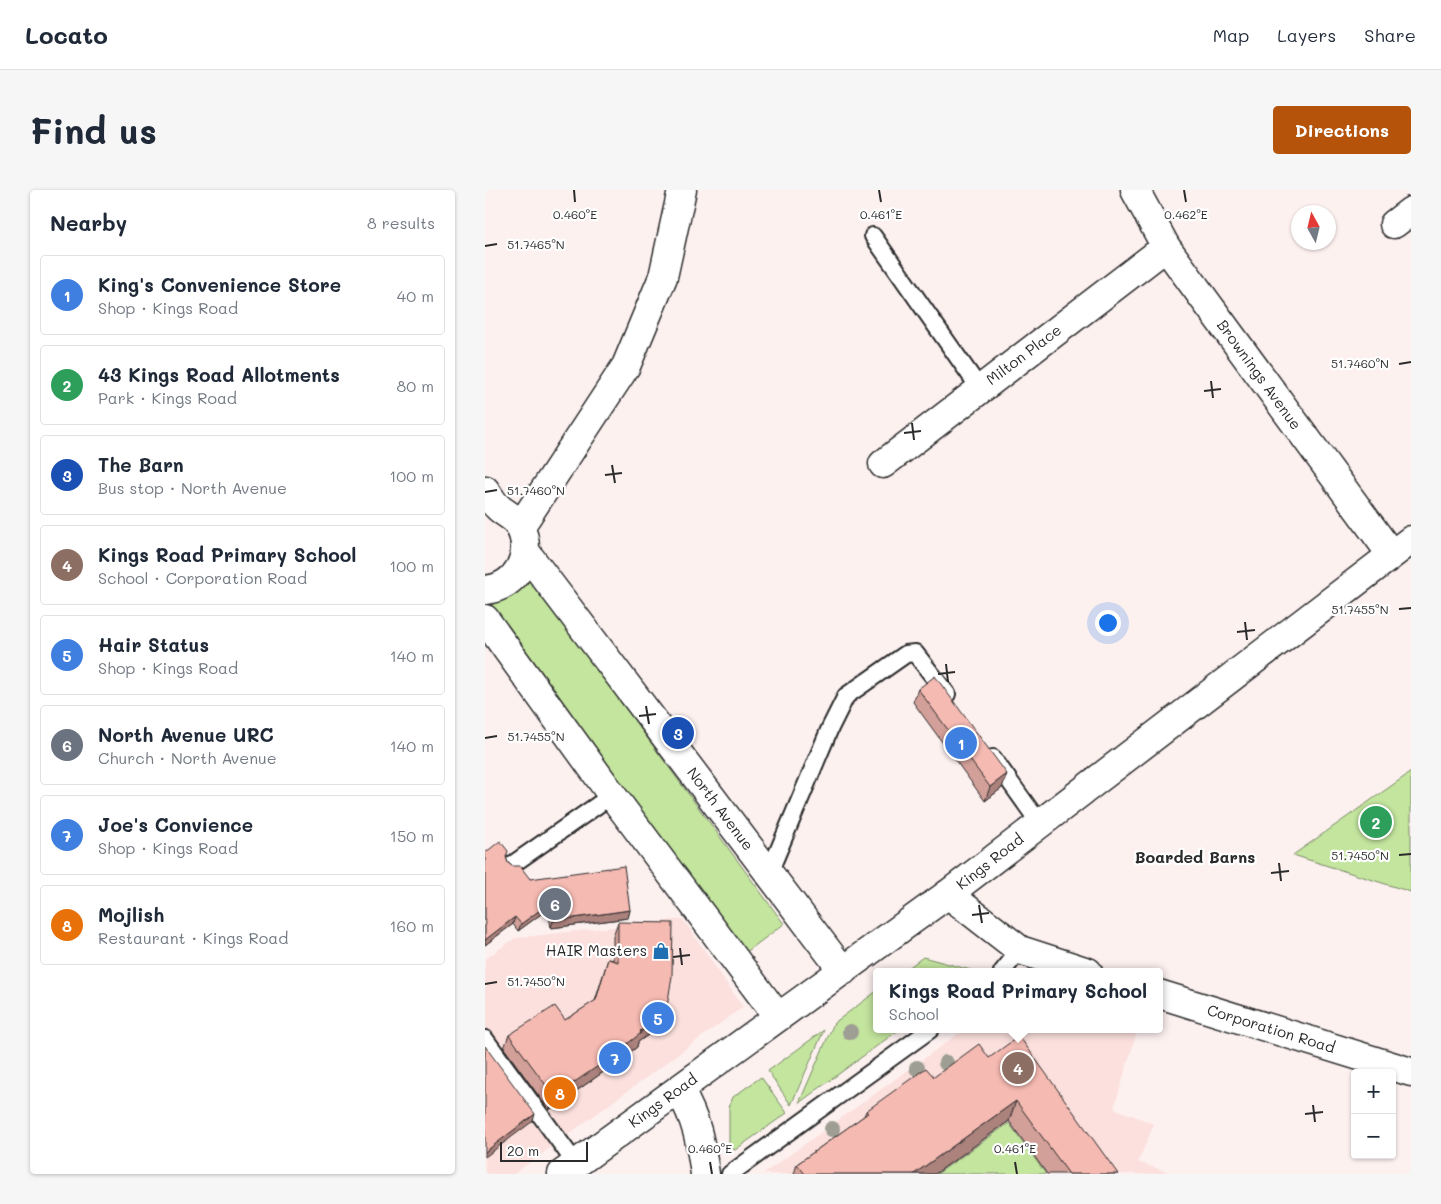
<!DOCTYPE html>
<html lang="en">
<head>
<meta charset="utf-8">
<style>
	:root { --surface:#fff; --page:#f6f6f7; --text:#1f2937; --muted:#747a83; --line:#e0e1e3; --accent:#b45309 }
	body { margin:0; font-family:Mali,sans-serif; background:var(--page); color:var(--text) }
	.controls { position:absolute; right:15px; bottom:15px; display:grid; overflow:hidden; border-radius:5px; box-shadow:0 1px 4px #0004 }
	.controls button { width:45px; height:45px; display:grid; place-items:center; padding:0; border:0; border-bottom:1px solid var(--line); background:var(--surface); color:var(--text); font:25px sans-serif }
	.compass { position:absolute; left:806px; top:15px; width:45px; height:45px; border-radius:50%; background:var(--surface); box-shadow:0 1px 4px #0004; rotate:352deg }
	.scale { position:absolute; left:15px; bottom:12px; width:88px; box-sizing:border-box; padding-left:5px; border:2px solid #2b2b2b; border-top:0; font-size:14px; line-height:18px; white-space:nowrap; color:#2b2b2b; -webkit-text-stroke:4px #fff; paint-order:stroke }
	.you { position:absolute; left:622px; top:432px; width:18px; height:18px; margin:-12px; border:4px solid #fff; border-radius:50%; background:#1a73e8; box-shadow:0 0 0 8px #1a73e833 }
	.badge { display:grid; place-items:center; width:32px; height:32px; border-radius:50%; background:var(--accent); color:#fff; font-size:16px; font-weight:700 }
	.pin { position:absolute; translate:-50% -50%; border:2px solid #fff; box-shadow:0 1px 5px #0006 }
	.popup { position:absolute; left:388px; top:778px; width:290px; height:65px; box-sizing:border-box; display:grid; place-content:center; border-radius:5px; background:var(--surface); filter:drop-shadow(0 1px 4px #0005); font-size:16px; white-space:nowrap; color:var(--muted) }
	.popup b { font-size:19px; color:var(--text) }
	.popup::after { content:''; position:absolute; left:50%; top:100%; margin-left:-10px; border:10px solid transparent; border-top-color:var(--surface) }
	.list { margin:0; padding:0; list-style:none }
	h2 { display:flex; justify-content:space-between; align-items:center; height:65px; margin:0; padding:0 20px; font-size:21px }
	h2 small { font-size:16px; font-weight:400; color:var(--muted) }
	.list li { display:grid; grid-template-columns:32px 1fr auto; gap:15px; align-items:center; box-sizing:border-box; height:80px; margin:0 10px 10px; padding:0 10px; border:1px solid var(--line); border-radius:5px }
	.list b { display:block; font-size:19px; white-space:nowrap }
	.list p { margin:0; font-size:16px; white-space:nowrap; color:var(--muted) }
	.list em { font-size:16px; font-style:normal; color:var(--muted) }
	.map { position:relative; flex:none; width:926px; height:984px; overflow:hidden; border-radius:5px }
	header { display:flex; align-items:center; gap:30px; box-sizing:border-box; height:70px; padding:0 25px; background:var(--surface); border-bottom:1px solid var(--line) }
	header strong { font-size:24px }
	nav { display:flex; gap:28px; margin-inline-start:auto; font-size:18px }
	.intro { display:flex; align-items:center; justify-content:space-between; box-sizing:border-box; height:120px; padding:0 30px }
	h1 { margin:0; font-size:35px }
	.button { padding:12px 22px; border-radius:5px; background:var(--accent); color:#fff; font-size:18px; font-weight:700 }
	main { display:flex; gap:30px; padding:0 30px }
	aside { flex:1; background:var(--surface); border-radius:5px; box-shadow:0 1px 4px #0004 }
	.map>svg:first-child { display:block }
	.built { fill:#fbe0dd }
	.green { fill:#c3e59e; stroke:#778864 }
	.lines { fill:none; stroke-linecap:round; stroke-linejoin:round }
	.lane-casing { stroke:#2b2b2b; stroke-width:20 }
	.street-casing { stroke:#2b2b2b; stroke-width:31 }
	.lane { stroke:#fff; stroke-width:16 }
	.street { stroke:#fff; stroke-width:28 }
	.tree { fill:#9e9e94 }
	.wall { fill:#d3a099; stroke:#2b2b2b }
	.shaded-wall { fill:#ac827d; stroke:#2b2b2b }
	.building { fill:#f5bab2; stroke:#2b2b2b }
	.ticks { fill:none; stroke:#2b2b2b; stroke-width:2 }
	.labels { text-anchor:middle; stroke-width:4.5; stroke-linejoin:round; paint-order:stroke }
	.street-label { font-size:15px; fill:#2b2b2b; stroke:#fff }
	.poi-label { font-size:15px; fill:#2b2b2b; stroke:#fff; text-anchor:end }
	.neighbourhood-label { font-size:16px; font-weight:bold; fill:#2b2b2b; stroke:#fff }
	.ticks-label { font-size:12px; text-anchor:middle; fill:#2b2b2b; stroke:#fff; stroke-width:4.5; stroke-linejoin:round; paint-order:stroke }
</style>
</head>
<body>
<header>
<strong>Locato</strong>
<nav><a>Map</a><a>Layers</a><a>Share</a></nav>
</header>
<div class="intro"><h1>Find us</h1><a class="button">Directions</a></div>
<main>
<aside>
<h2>Nearby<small>8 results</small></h2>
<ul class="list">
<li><span class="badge" style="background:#3f7fe0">1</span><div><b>King's Convenience Store</b><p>Shop · Kings Road</p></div><em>40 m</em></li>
<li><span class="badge" style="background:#2e9e5b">2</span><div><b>43 Kings Road Allotments</b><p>Park · Kings Road</p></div><em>80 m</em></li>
<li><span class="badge" style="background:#1a4fb4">3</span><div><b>The Barn</b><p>Bus stop · North Avenue</p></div><em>100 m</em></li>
<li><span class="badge" style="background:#8d6e63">4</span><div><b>Kings Road Primary School</b><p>School · Corporation Road</p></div><em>100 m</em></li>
<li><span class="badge" style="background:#3f7fe0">5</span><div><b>Hair Status</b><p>Shop · Kings Road</p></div><em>140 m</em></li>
<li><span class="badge" style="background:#6b7280">6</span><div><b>North Avenue URC</b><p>Church · North Avenue</p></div><em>140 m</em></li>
<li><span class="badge" style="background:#3f7fe0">7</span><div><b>Joe's Convience</b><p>Shop · Kings Road</p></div><em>150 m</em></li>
<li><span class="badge" style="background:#e8710a">8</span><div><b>Mojlish</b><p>Restaurant · Kings Road</p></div><em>160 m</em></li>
</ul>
</aside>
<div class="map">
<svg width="926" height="984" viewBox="0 0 926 984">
	<rect width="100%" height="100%" fill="#fdf1f0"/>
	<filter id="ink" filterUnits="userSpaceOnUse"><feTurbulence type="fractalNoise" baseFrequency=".02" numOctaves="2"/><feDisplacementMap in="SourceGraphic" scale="10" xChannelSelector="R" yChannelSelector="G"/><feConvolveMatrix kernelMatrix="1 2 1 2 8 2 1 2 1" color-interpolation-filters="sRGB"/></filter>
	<g filter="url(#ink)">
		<path class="built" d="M198,729L258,817L29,984H0V769L30,748Z
			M480,839H653L629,918L669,934L653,972L689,984H278Z"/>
		<path class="green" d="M44,387L299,734L260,763L4,417Z
			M926,582V702L808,665Z
			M438,767L493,782H418Z
			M392,801V839H415L314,913L349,833Z
			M339,840L306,915L283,881Z
			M276,887L302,923L250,960L244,957V917L248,907Z
			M524,933L561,984H452Z"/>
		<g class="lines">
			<g class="lane-casing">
				<path id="lane" d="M388,46L495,199
					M508,568L555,634
					M28,674L127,605
					M284,683L345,538L361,506L421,464L430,463L462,504
					M517,782L535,760
					M0,849L91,974
					M245,984L446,839"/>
			</g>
			<g class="street-casing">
				<path id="street" d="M650,0L681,57L906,364
					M909,34L926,21
					M398,274L681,57
					M0,300C4,305 7,312 12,316C19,324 30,326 35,337C49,365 32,397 0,400
					M35,337L141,176L178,87L197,0
					M40,361L358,781
					M0,429L127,605L293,827
					M463,704L535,760L603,782
					M674,804L926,882
					M194,899C212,931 215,949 220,984
					M77,984L463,704L926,350"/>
			</g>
			<use href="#lane" class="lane"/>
			<use href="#street" class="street"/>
		</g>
		<g class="tree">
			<circle cx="365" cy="842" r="8"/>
			<circle cx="461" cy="873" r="8"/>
			<circle cx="432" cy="878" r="8"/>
			<circle cx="347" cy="939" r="8"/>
		</g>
		<path class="wall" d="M433,499L517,598L500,611L428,512Z
			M0,663L21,667L23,673L45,689L145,720L143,728L66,738L63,719L33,741L28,734L0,755Z
			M133,732L176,836L153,852L152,857L117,883L64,920L19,858L24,845L80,830L110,811L123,769L128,770V746Z
			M504,868L633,984H562L524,931L450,984H309L312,974L379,926L381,921L449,887Z"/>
		<path class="shaded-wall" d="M522,584L517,598L500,611L505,597Z
			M66,712L63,719L33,741L36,734Z
			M145,720L143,728L66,738L68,731Z
			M30,727L28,734L0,755V750Z
			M181,823L176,836L153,852L152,857L117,883L64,920L69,906Z
			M531,911L524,931L450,984H429Z
			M50,924L48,931L0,967V962Z"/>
		<path class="building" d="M450,486L522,584L505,597L433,499Z
			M15,651L23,661L21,667L23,673L27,676H35L45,689L139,676L145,720L68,731L66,712L36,734L30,727L0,750V663Z
			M133,732L188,733L187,786L181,823L155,841L156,843L122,870L69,906L24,845L70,816L80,830L111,810L123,769L133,772Z
			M534,846L633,984H584L531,911L429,984H320L312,974L383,923L381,921L441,878L449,887L494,854L504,868Z
			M0,856L50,924L0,962Z"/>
	</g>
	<path class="ticks" d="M89,0L90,12M394,0L396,12M699,0L701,12M0,56L12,54M914,174L926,172M726,191L728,208M719,201L736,199M427,233L429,250M419,243L436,241M127,275L130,293M120,285L137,283M0,302L12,300M914,419L926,418M760,432L762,450M752,442L770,440M461,474L463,492M453,484L470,482M161,516L164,534M154,526L171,524M0,548L12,546M914,665L926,664M794,673L796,691M786,683L804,681M494,715L497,733M487,725L504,723M195,758L197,775M188,767L205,765M0,794L12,792M828,915L830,932M820,924L838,922M225,972L227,984M530,972L532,984"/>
	<defs>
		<g id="shop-bare" transform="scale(1.35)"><path d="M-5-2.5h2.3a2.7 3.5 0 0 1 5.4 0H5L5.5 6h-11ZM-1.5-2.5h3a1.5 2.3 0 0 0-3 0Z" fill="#1f6fb2" stroke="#fff" stroke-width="2.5" paint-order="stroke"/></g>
	</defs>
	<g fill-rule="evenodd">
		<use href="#shop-bare" x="176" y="761"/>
	</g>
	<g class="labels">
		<g class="street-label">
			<text transform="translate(539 165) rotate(-37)" y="5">Milton Place</text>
			<text transform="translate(774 185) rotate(54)" y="5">Brownings Avenue</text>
			<text transform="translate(235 619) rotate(53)" y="5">North Avenue</text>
			<text transform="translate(505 672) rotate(-38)" y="5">Kings Road</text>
			<text transform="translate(786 839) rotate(17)" y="5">Corporation Road</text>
			<text transform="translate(178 911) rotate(-36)" y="5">Kings Road</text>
		</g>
		<g class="poi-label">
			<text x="162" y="766">HAIR Masters</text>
		</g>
		<g class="neighbourhood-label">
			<text x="710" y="673">Boarded Barns</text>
		</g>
	</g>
	<g class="ticks-label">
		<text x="90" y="29">0.460°E</text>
		<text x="396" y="29">0.461°E</text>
		<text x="701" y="29">0.462°E</text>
		<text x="51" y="59">51.7465°N</text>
		<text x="875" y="178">51.7460°N</text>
		<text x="51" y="305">51.7460°N</text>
		<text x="875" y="424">51.7455°N</text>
		<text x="51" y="551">51.7455°N</text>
		<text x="875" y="670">51.7450°N</text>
		<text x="51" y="796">51.7450°N</text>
		<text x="225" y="963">0.460°E</text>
		<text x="530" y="963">0.461°E</text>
	</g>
</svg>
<div class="controls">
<button>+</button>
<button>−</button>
</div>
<svg class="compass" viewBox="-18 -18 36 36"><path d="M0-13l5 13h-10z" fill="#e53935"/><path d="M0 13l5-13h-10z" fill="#747a83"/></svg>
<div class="scale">20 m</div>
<div class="you"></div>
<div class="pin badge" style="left:476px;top:553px;background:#3f7fe0">1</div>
<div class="pin badge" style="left:891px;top:632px;background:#2e9e5b">2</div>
<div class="pin badge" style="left:193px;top:543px;background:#1a4fb4">3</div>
<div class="pin badge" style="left:533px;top:878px;background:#8d6e63">4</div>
<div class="popup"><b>Kings Road Primary School</b>School</div>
<div class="pin badge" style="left:173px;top:828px;background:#3f7fe0">5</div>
<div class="pin badge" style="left:70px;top:714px;background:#6b7280">6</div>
<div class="pin badge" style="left:130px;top:868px;background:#3f7fe0">7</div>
<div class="pin badge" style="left:75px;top:903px;background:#e8710a">8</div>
</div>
</main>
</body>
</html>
